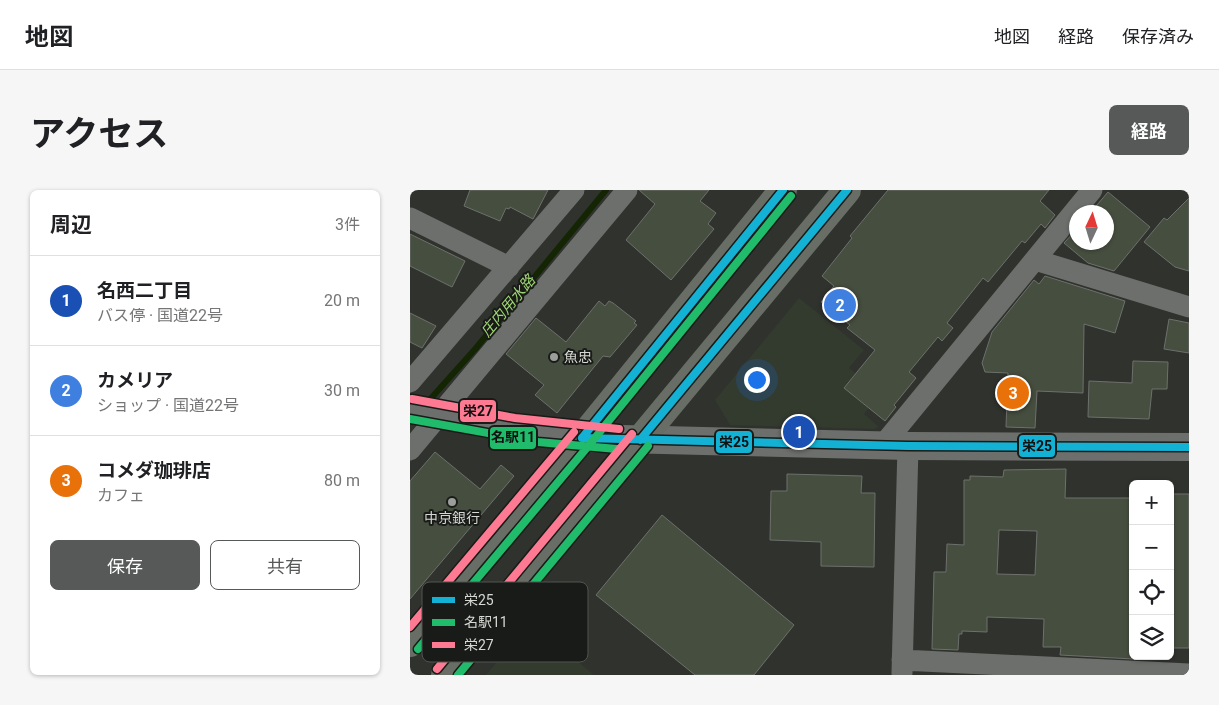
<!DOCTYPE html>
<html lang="ja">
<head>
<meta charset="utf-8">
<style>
	:root { --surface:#fff; --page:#f6f6f6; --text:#202124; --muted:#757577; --line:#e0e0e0; --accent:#575959 }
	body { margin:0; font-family:Roboto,"Noto Sans JP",sans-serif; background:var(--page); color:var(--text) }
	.controls { position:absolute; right:15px; bottom:15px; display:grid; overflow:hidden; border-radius:8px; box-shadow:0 1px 4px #0004 }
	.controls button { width:45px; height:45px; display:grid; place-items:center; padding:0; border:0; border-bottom:1px solid var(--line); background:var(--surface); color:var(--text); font:25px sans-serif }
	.compass { position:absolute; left:659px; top:15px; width:45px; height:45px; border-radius:50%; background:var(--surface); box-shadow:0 1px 4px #0004; rotate:4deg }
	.you { position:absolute; left:346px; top:189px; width:18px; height:18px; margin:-12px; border:4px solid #fff; border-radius:50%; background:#1a73e8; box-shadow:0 0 0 8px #1a73e833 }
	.badge { display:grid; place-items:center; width:32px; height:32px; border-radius:50%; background:var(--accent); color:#fff; font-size:16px; font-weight:700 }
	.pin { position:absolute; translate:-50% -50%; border:2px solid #fff; box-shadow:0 1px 5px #0006 }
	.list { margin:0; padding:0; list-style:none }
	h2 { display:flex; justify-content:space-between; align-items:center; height:65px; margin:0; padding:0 20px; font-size:21px }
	h2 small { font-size:16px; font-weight:400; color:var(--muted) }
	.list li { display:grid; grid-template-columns:32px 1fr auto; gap:15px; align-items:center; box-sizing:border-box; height:90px; padding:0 20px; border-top:1px solid var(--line) }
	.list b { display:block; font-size:19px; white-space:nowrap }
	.list p { margin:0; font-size:16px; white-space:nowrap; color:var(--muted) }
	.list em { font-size:16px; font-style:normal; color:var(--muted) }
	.actions { display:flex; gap:10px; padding:15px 20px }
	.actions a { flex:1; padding:11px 0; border:1px solid var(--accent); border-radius:8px; text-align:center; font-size:18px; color:var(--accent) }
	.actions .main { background:var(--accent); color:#fff }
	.icon { flex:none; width:28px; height:28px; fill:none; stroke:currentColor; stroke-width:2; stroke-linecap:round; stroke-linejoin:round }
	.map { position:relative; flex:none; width:779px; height:485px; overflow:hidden; border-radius:8px }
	header { display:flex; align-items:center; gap:30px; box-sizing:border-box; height:70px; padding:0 25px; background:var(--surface); border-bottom:1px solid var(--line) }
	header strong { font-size:24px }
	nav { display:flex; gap:28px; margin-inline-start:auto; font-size:18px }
	.intro { display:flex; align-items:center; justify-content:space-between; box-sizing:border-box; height:120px; padding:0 30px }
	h1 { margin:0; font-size:35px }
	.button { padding:12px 22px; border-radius:8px; background:var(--accent); color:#fff; font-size:18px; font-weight:700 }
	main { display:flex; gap:30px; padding:0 30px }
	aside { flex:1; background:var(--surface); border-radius:8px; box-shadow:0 1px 4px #0004 }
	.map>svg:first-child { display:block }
	.built { fill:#333a2e }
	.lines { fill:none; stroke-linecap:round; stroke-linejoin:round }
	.stream { stroke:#142504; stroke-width:6 }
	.building { fill:#464e3f; stroke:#6e706c; fill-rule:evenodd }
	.street { stroke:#6d6f6c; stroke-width:21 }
	.secondary { stroke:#6d6f6c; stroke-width:28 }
	.highway { stroke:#686e65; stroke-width:28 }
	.bus-1-casing { stroke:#191b18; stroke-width:11 }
	.bus-2-casing { stroke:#191b18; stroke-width:11 }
	.bus-3-casing { stroke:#191b18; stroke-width:11 }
	.bus-1 { stroke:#13b2d5; stroke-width:8 }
	.bus-2 { stroke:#20bc6c; stroke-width:8 }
	.bus-3 { stroke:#fe7a93; stroke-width:8 }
	.poi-dot { fill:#9b9e99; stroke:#191b18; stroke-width:2 }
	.labels { text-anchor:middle; stroke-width:4; stroke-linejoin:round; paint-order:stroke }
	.poi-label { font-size:14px; fill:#d5d8d3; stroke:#191b18; text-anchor:start }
	.water-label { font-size:15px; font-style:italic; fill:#9ed573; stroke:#191b18 }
	.key { fill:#191b18; stroke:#515450; stroke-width:1 }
	.key-label { font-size:14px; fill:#d5d8d3 }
	.line-badge { stroke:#191b18; stroke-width:2 }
	.pale-badge-label { font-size:14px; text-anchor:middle; font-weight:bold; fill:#111 }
</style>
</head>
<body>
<header>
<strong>地図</strong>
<nav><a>地図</a><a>経路</a><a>保存済み</a></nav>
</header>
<div class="intro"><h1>アクセス</h1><a class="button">経路</a></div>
<main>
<aside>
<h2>周辺<small>3件</small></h2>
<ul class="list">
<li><span class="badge" style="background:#1a4fb4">1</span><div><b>名西二丁目</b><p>バス停 · 国道22号</p></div><em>20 m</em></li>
<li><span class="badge" style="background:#3f7fe0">2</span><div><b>カメリア</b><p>ショップ · 国道22号</p></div><em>30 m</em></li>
<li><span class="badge" style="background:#e8710a">3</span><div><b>コメダ珈琲店</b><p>カフェ</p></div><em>80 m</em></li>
</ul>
<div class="actions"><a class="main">保存</a><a>共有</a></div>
</aside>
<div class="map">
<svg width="779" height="485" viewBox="0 0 779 485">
	<rect width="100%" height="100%" fill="#30322e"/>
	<path class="built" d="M389,108L454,160L439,178L470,204L454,224L469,237L464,239L320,235L305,210Z
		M120,432L184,485H76Z"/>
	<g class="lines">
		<path class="stream" d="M15,215L66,158L196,0"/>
	</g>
	<path class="building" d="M60,0H138L123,29L100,17L99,19L96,18L90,31L54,16Z
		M229,0H299L290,11L306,23L298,34L304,39L261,90L216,50L245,14Z
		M478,0H639L630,11L645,25L635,38L631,34L615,53L612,51L578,92L573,88L537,133L543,138L532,151L528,147L499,182L506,188L484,215L486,217L475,231L434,198L465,160L437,138L440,135L411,112L424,96L412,86L442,48L440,46Z
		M698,2L740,37L704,81L678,73L654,53L666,40V52H696V22H681Z
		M779,8V81L765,77L734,52L754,28L757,30Z
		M0,44L55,71L42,97L0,76Z
		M635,86L715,111L705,143L674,134L673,203L627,201L625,238L596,237L598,183L575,182L572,173L582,142L624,90L629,94Z
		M189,111L195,116L199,111L203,113L226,131L224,133L227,135L200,167L193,166L147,223L125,205L134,195L96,164L126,128L156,152Z
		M0,123L26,136L12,158L0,152Z
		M759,129L779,133V163L754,159Z
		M723,171L758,172L757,199H742L739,229L678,227L679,191L722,193Z
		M25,262L70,299L91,275L104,286L0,409V291Z
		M656,279L655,308H723V469L650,465L651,457H633L634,429L577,427V442L552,441V444H549L548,460L522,459L524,382H536L537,354L554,355V290H560V286L593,287L594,280ZM589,340L627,341L625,385L587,384Z
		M377,284L452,286L451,303H465L464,377L411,376V352L360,350L361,301H377Z
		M761,304H779V458H760Z
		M252,325L384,435L344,485H285L186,405Z"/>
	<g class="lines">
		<path class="street" d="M0,28L99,77
			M625,70L779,117
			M0,192L164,0
			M473,255L682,0
			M0,260L217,0
			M492,470L779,484
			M492,483L498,256"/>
		<path class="secondary" d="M0,219L78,234L172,248L498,256L779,257"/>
		<path class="highway" d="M0,453L172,248L373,0
			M35,485L437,0"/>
		<g class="bus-1-casing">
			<path id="bus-1" d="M172,248L498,256L779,257
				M172,248L373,0
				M230,250L437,0"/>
		</g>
		<g class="bus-2-casing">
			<path id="bus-2" d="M0,229L128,252L207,259
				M8,459L180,254L381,6
				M48,485L238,256"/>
		</g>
		<g class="bus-3-casing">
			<path id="bus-3" d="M2,209L105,228L209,239
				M0,437L164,242
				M27,479L222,244"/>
		</g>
		<use href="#bus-1" class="bus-1"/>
		<use href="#bus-2" class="bus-2"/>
		<use href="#bus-3" class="bus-3"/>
	</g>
	<g class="poi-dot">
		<circle cx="144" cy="167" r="5"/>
		<circle cx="42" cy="312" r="5"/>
	</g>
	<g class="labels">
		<g class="poi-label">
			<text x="154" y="172">魚忠</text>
			<text x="42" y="333" text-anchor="middle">中京銀行</text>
		</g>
		<g class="water-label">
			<text transform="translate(98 116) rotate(-50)" y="5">庄内用水路</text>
		</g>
	</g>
	<rect x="12" y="392" width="166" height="80" rx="8" class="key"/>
	<rect x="22" y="407" width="23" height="6" fill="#13b2d5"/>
	<rect x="22" y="429" width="23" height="7" fill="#20bc6c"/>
	<rect x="22" y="452" width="23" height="6" fill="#fe7a93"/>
	<g class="key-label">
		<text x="54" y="415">栄25</text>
		<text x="54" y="437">名駅11</text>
		<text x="54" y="460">栄27</text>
	</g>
	<g class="line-badge">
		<rect x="49" y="209" width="38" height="24" rx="5" fill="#fe7a93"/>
		<rect x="79" y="236" width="48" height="24" rx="5" fill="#20bc6c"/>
		<rect x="305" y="240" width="38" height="24" rx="5" fill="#13b2d5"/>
		<rect x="608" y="244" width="38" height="24" rx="5" fill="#13b2d5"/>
	</g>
	<g class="pale-badge-label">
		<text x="68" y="226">栄27</text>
		<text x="103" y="252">名駅11</text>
		<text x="324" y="257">栄25</text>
		<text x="627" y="261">栄25</text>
	</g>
</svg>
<div class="controls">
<button>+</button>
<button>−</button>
<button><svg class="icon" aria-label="locate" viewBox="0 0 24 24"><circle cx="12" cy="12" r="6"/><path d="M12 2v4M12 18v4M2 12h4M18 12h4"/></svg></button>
<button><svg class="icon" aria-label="layers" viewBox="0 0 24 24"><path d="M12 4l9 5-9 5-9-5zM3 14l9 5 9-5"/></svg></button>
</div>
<svg class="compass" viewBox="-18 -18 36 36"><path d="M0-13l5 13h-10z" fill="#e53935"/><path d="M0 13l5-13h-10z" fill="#757577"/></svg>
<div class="you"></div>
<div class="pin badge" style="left:389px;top:242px;background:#1a4fb4">1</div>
<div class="pin badge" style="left:430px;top:115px;background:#3f7fe0">2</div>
<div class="pin badge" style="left:603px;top:203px;background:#e8710a">3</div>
</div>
</main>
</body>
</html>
